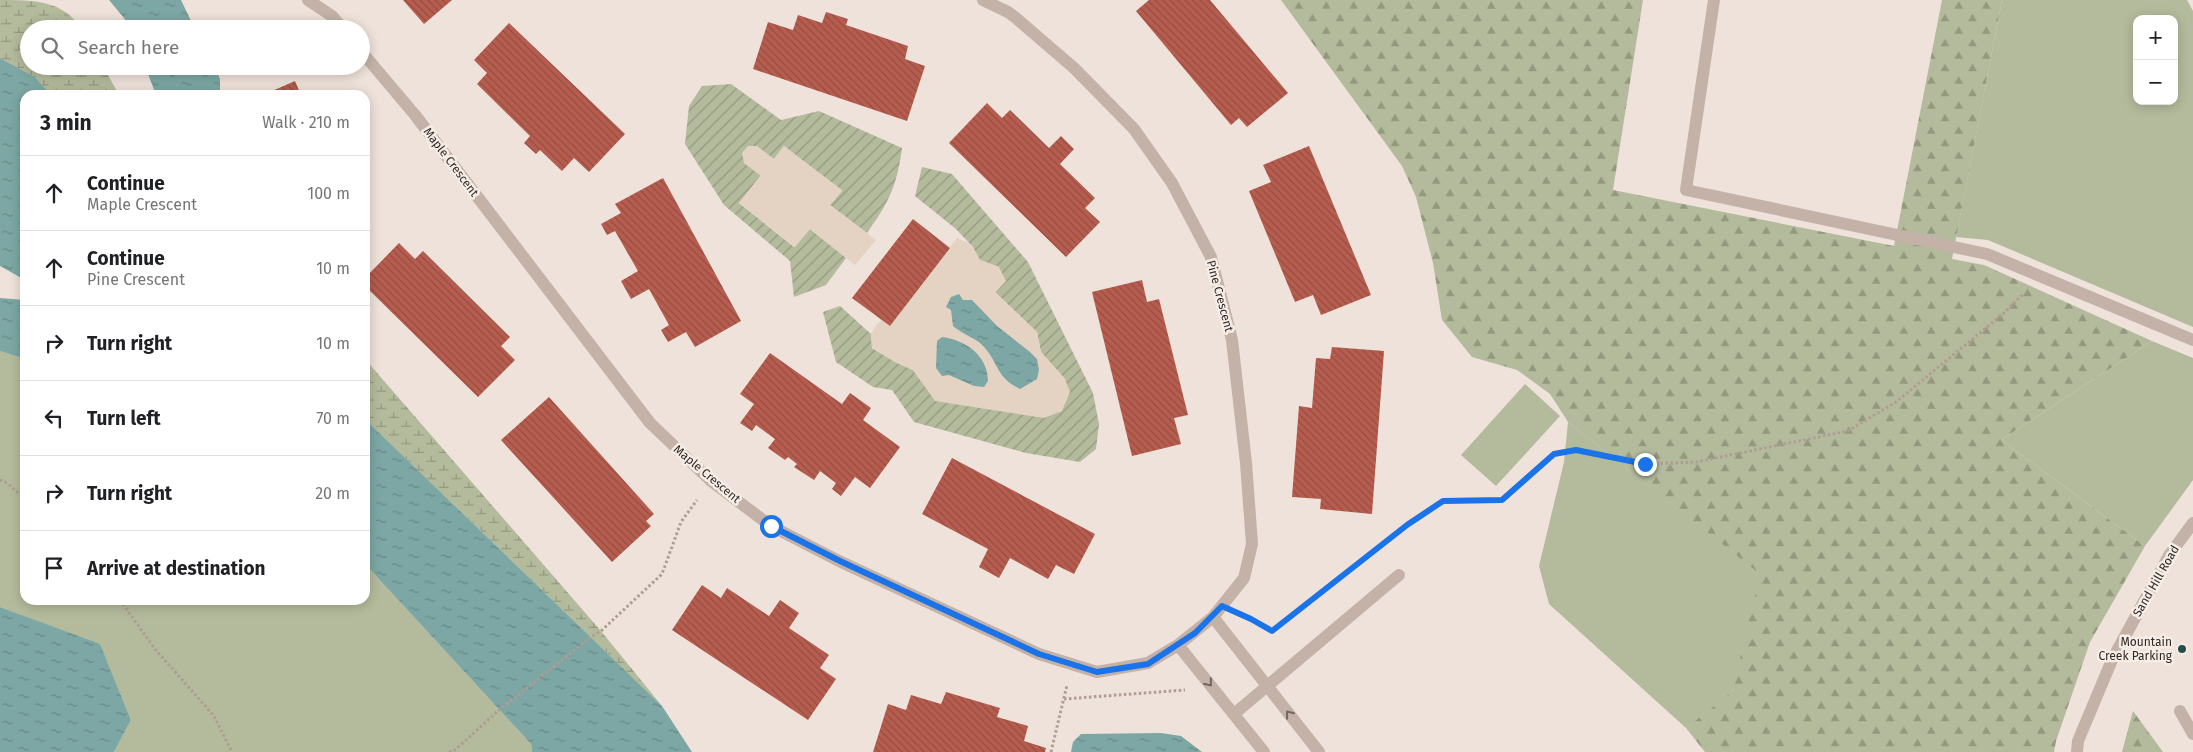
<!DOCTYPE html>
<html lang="en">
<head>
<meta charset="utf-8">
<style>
	:root { --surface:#fff; --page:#f6f6f6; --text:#202124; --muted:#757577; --line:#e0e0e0 }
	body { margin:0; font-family:"Fira Sans",sans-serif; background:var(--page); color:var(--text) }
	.controls { position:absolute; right:15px; top:15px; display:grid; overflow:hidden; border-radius:10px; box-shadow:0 2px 12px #0003 }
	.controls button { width:45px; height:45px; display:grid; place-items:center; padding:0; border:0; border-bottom:1px solid var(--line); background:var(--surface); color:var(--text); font:25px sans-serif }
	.stop { position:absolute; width:15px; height:15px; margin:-11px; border:4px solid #1a73e8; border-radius:50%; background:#fff }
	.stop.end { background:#1a73e8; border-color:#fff; box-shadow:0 1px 5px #0008 }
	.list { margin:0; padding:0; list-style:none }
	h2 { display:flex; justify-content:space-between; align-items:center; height:65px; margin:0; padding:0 20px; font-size:21px }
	h2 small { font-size:16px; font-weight:400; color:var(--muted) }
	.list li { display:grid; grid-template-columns:32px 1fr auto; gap:15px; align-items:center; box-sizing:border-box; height:75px; padding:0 20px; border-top:1px solid var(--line) }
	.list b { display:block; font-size:19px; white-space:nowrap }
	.list p { margin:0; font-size:16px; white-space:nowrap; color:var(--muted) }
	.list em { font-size:16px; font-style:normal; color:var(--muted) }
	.icon { flex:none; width:28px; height:28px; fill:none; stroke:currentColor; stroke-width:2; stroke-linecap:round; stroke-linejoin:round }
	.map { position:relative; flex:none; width:2193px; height:752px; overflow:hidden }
	.search { position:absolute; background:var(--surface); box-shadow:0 2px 12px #0003; left:20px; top:20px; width:350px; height:55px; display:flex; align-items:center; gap:12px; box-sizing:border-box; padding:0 18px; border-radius:28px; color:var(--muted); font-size:19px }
	.panel { position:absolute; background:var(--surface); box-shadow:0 2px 12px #0003; left:20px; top:90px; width:350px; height:515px; border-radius:15px }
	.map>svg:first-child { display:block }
	.green { fill:#b4bb9c; fill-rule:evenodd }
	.forest { fill:url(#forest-firs) }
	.wetland { fill:url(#wetland-marsh) }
	.garden { fill:url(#garden-furrows) }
	.plaza { fill:#e4d2c3 }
	.water { fill:url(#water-ripples) }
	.building { fill:url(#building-back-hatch) }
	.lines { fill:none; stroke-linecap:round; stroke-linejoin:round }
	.path { stroke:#b09c92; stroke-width:3; stroke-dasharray:2.5 2.5; stroke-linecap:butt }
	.minor { stroke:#c4b2a8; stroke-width:12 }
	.oneway { stroke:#746761 }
	.route { stroke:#1a73e8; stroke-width:6 }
	.poi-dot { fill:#224e4c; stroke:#f6ede6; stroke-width:2 }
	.labels { text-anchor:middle; stroke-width:5; stroke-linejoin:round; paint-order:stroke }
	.street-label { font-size:12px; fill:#322927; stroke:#f6ede6 }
	.poi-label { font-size:12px; fill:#322927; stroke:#f6ede6; text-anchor:end }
</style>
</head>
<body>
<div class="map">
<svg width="2193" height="752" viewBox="0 0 2193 752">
	<defs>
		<pattern id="forest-firs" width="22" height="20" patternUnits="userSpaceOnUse" patternTransform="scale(1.25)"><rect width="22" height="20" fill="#b4bb9c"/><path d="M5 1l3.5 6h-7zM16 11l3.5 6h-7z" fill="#93987f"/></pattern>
		<pattern id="wetland-marsh" width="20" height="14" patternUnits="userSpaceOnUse" patternTransform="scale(1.25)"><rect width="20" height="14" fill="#b4bb9c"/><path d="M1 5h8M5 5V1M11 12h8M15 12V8" fill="none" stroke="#93987f"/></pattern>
		<pattern id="garden-furrows" width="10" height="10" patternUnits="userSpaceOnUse" patternTransform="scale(1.25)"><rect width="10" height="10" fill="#b4bb9c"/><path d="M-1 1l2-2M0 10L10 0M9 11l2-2" fill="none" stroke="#93987f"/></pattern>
		<pattern id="water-ripples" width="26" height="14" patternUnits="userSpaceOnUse" patternTransform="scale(1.25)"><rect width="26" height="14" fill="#7da7a4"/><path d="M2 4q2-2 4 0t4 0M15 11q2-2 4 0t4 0" fill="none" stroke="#678886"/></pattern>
		<pattern id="building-back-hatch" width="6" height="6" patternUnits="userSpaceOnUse" patternTransform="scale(1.25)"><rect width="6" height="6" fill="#b75d4f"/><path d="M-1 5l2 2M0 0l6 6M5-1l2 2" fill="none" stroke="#954d42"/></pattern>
	</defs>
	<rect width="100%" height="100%" fill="#eee2da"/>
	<path class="green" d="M2002,0H2187L2193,11V327L1988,240L1956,237ZM2137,19H2174V101H2137Z
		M2152,341L2193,358V480L2145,546L2001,440Z
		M0,351L25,359V600H365V564L531,744L532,752H114L131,720L100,645L0,607Z
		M1525,384L1560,416L1496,486L1461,455Z
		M1568,422L1761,574L1732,693L1686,728L1549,604L1539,566L1564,462Z"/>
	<path class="forest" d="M1281,0H1643L1613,190L1894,246L1942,0H2002L1952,259L1984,265L2152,341L2001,440L2145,546L2090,642L2056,741L2054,752H1705L1686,728L1732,692L1760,574L1568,422L1550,394L1517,370L1472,357L1442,320L1433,263L1416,197L1402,166Z
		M2133,711L2163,752H2122Z"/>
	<path class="wetland" d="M0,0C35,0 62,0 82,29H29V66H103L119,95H51L35,77L0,58Z
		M365,359L601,631L662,706L365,419Z"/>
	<path class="garden" d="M731,84L781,120L819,111L902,148C897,186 889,202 867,233L830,205L842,191L784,146L774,159L744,163L761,175L739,203L794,247L810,229L846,258L826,285L794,297L790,261L724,205L685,144L689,106L702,86Z
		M922,167L952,174L1028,262L1093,393L1099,424L1096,449L1080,462L1026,453L914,422L892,390L873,387L836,362L823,312L840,306L871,334L872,348L895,362L913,370L936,401L1065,379L1041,352L1037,332L995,292L999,267L980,260L971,245L956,229L915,196Z"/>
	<path class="plaza" d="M748,146H757L774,159L784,146L842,190L830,205L876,240L855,265L810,229L795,247L739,203L761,176L744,163L742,153Z
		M957,238L972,245L980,260L999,267L1006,281L995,293L1037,332L1041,352L1065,379L1070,392L1062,411L1044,418L935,401L913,370L895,362L872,347L871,334L877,324L882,320L890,326Z"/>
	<path class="water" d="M109,0H181L195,29H129L124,18Z
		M0,58L35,77L51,95H25V280L0,266Z
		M145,66H214L220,79V95H156Z
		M959,294L963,300H972L997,326L1030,352L1037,359L1039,370L1037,379L1020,389C996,377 1000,366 985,348C977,338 963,335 953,326L951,310L946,307L951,297Z
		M0,298L25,300V359L0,351Z
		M942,337C966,340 988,356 988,381L984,387L974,386L949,375L942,376L936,368L937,341Z
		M365,419L662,706L692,752H532L531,744L365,564Z
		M0,607L100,644L131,720L114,752H0Z
		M1161,733L1181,736L1202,752H1071L1073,742L1081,734Z"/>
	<path class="building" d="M403,0H452L424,24Z
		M1149,0H1210L1288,93L1247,127L1239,118L1231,125L1136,11Z
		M826,12L848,19L846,25L908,46L905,59L925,66L907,121L753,69L768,22L793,30L798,15L822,23Z
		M509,23L625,134L589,172L574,158L562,171L540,150L536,154L524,143L530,136L477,84L487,73L474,60Z
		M295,81L301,95H263Z
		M987,103L1002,118L1010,110L1049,148L1061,136L1074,149L1060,164L1095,198L1085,208L1100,222L1066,257L949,143Z
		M1309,146L1371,295L1321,315L1313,295L1295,302L1249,191L1271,182L1263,165Z
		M663,178L741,321L695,347L686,332L668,342L661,330L669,325L649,289L631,299L621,281L638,271L615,231L607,235L601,224L621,213L615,204Z
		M913,219L950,248L890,326L852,298Z
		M399,243L415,259L423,251L510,337L501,346L515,360L478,397L365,286V278Z
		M1142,280L1147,302L1159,299L1188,415L1174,418L1181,444L1132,456L1092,292Z
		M1332,347L1384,351L1372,514L1320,509L1321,499L1292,497L1299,406L1312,408L1316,358L1330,359Z
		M770,353L842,404L850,393L871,408L863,420L900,447L870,488L855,477L841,496L832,489L836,483L820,471L814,480L794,467L797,464L788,457L785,460L768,448L775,439L756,425L752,431L740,423L754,404L740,394Z
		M549,397L654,514L646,521L651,526L612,562L501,440Z
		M952,458L1095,534L1074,574L1056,565L1048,579L1010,558L999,578L979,567L988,549L922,514Z
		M702,585L721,598L727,588L769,616L780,600L799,613L789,628L829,655L820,668L836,679L808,720L672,630Z
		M946,692L1000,708L997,717L1028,726L1024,741L1046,748L1045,752H873L888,704L906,710L911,695L941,704Z"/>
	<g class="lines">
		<path class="path" d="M0,480L7,483L25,499
			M120,600L155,649L214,716L232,752
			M1243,615L1272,631L1407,525L1443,501L1503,500L1554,454L1576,450L1645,464L1696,462L1848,431L1896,402L2003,314L2023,294
			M1064,699L1185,690
			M449,752L455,750L499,710L591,637L601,631L662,574L681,522L697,500
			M1051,752L1067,685"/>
		<path class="minor" d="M308,0L332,16L343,29
			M1714,0L1686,190L1987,254L2193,340
			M361,51L415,115L650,423L711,481L771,526L839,561L1039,654L1097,672L1148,663L1178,645L1213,617L1244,578L1252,544L1246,463L1232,340L1211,257L1172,183L1134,129L1074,68L1016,18L1008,12L983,0
			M1213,617L1319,752
			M1178,645L1264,752
			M2180,711L2193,734
			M1234,714L1399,575
			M2077,752L2078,741L2112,660L2170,554L2193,523"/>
	</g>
	<defs><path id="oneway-chevron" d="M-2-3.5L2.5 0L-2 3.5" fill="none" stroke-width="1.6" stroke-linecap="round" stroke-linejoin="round" transform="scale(1.25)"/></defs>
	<g class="oneway">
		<use href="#oneway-chevron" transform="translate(1209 683) rotate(51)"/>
		<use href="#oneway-chevron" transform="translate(1289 714) rotate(-128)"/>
	</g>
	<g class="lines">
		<path class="route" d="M771,526L840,561L1039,654L1097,672L1148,664L1195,633L1222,606L1251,619L1272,631L1407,525L1443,501L1502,500L1554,454L1576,450L1645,464"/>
	</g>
	<circle class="poi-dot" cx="2182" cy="649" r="5"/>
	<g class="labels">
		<g class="street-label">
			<text transform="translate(451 162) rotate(53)" y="4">Maple Crescent</text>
			<text transform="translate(1220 296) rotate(75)" y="4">Pine Crescent</text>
			<text transform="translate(707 474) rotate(40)" y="4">Maple Crescent</text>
			<text transform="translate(2156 581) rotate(-60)" y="4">Sand Hill Road</text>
		</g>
		<g class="poi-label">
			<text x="2172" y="646">Mountain<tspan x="2172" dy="14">Creek Parking</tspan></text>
		</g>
	</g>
</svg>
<div class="controls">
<button>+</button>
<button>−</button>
</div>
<div class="stop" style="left:771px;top:526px"></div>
<div class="stop end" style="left:1645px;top:464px"></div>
<div class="search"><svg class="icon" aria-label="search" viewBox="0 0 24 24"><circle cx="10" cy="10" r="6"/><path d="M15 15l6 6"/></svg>Search here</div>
<section class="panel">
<h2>3 min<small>Walk · 210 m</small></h2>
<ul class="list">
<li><svg class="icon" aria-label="ahead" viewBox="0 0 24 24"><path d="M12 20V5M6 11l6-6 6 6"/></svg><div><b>Continue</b><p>Maple Crescent</p></div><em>100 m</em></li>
<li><svg class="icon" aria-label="ahead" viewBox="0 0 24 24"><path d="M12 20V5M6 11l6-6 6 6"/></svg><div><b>Continue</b><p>Pine Crescent</p></div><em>10 m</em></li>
<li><svg class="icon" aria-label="right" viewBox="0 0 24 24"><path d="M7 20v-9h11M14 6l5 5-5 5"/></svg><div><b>Turn right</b></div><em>10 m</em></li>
<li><svg class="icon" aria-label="left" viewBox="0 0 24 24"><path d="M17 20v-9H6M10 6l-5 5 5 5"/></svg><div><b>Turn left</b></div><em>70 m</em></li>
<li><svg class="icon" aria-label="right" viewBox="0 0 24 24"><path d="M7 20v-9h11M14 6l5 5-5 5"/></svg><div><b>Turn right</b></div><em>20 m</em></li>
<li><svg class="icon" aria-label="arrive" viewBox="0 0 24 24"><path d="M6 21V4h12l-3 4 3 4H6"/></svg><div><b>Arrive at destination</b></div></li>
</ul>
</section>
</div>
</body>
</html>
